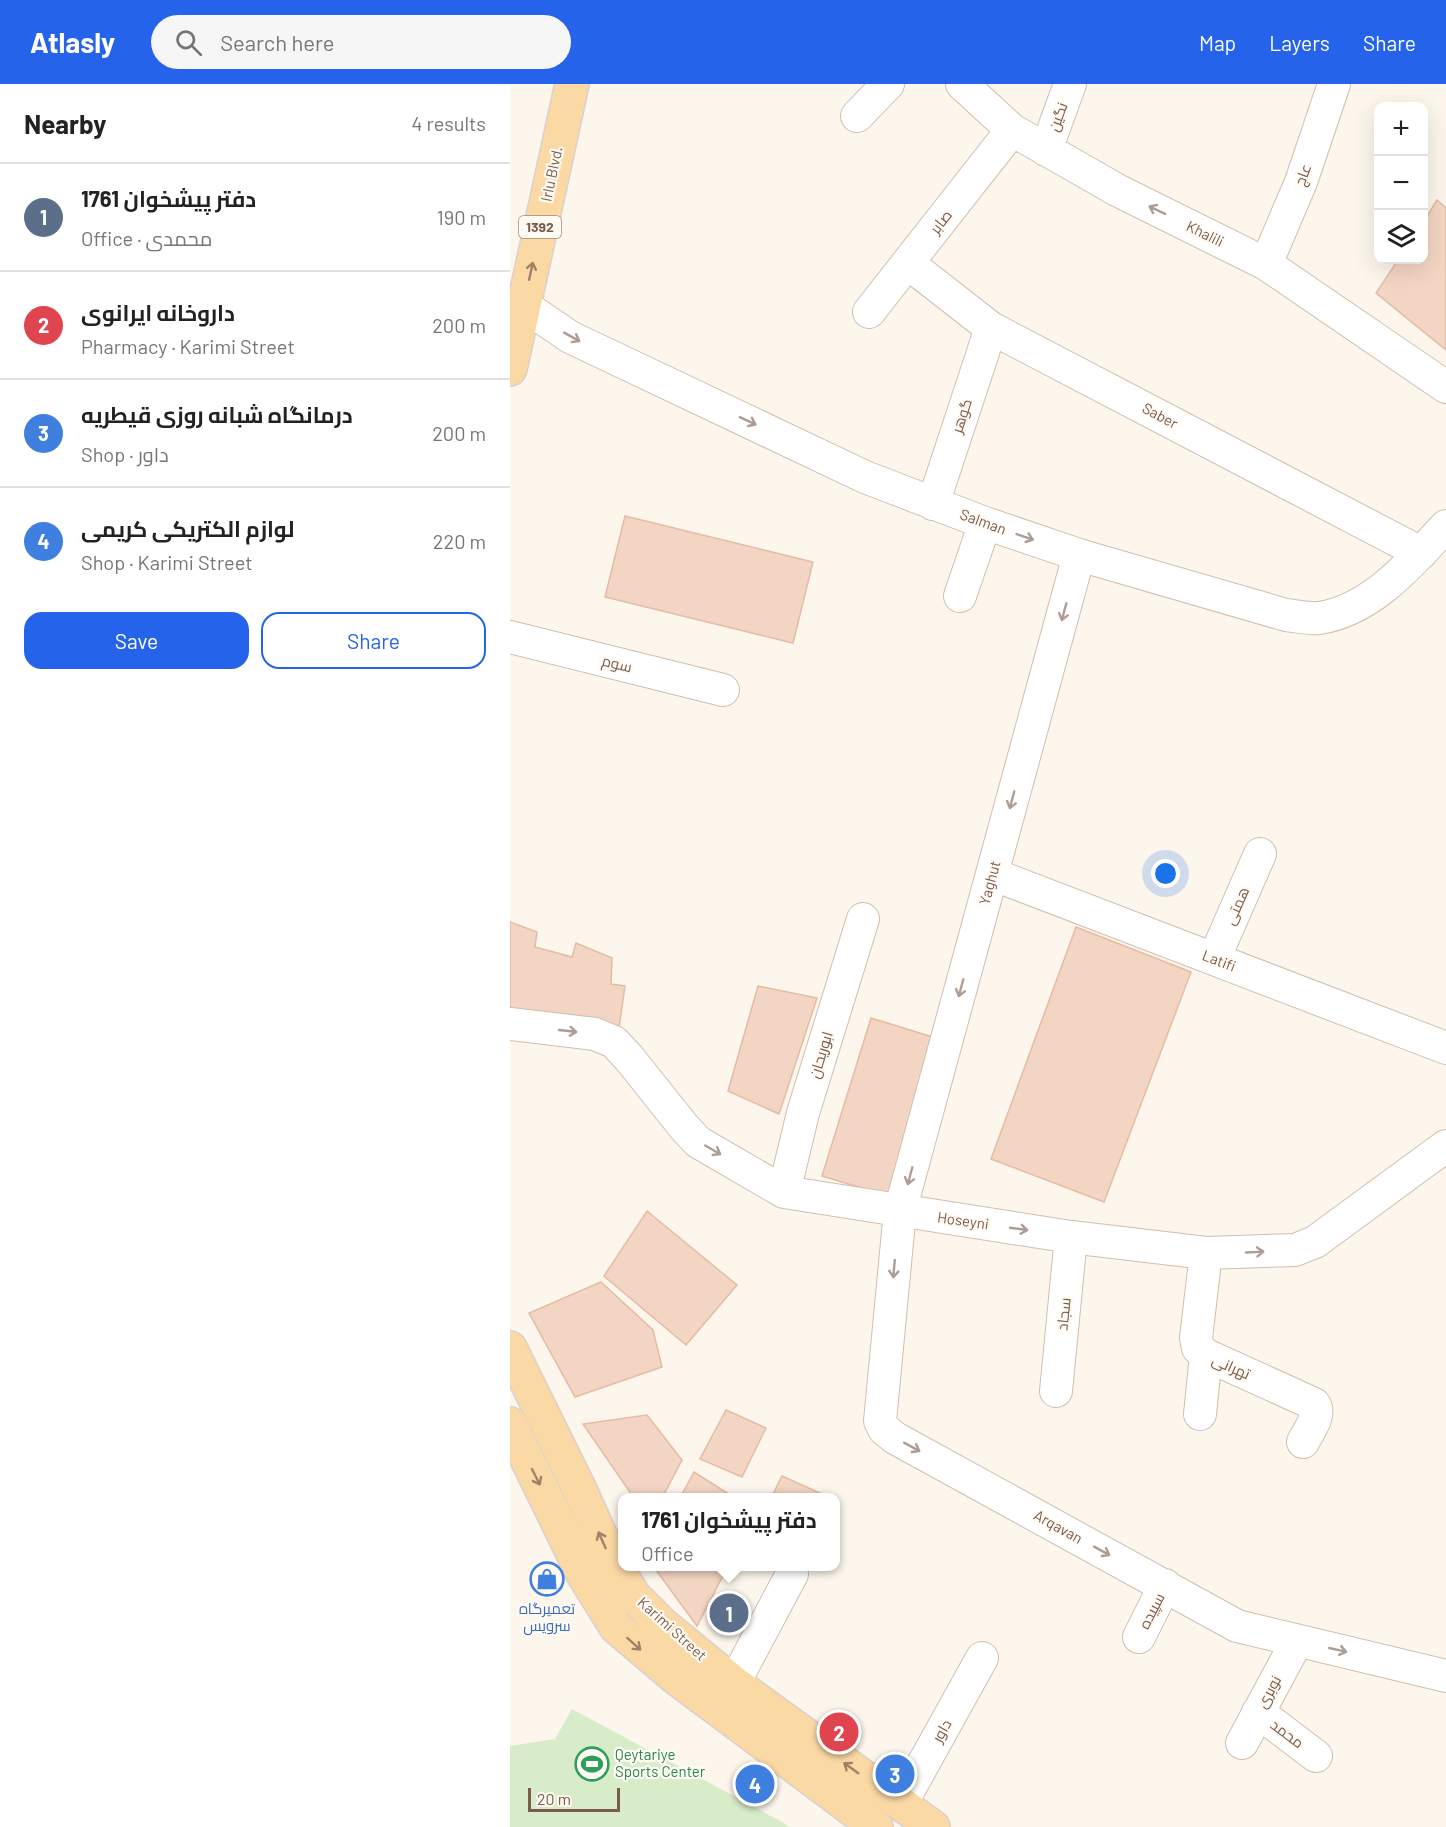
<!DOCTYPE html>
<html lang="en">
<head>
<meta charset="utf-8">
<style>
	:root { --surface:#fff; --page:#f6f6f6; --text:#222; --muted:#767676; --line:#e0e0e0; --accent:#2563eb }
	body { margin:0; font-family:Barlow,Cairo,sans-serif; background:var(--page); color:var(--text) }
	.controls { position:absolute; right:18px; top:18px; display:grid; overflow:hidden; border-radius:12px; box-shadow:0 6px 24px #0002 }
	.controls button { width:54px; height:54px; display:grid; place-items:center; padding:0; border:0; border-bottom:2px solid var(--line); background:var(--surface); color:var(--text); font:30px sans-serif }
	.scale { position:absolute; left:18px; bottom:15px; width:92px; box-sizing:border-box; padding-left:6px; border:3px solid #7a5c4d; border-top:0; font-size:16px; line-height:21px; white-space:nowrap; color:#7a5c4d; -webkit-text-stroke:4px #fffaf3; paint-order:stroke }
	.you { position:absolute; left:656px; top:790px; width:21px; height:21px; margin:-15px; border:4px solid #fff; border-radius:50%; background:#1a73e8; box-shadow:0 0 0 9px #1a73e833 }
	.badge { display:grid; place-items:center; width:39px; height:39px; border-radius:50%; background:var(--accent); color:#fff; font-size:20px; font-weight:700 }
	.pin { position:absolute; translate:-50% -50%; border:3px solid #fff; box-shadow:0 2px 6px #0006 }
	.popup { position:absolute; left:108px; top:1409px; width:222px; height:78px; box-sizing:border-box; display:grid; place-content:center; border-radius:12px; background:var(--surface); filter:drop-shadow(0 2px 4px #0005); font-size:20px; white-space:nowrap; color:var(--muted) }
	.popup b { font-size:22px; color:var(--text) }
	.popup::after { content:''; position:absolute; left:50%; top:100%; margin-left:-12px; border:12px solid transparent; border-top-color:var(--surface) }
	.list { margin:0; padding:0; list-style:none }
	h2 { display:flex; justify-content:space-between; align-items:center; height:78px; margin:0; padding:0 24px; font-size:26px }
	h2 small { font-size:20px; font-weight:400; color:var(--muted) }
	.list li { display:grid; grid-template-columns:39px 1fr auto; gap:18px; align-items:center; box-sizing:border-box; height:108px; padding:0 24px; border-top:2px solid var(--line) }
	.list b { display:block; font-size:22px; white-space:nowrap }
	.list p { margin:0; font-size:20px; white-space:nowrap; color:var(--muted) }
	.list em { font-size:20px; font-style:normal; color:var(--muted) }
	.actions { display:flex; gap:12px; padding:18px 24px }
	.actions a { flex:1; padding:14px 0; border:2px solid var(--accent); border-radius:18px; text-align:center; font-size:21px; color:var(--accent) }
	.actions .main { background:var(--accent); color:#fff }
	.icon { flex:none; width:33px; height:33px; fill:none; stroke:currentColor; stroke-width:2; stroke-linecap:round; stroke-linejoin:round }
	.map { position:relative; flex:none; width:936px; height:1743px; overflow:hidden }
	header { display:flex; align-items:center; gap:36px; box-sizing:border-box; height:84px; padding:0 30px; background:var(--accent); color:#fff }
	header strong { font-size:28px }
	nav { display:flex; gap:33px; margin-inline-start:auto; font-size:21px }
	.search { width:420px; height:54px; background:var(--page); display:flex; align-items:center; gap:15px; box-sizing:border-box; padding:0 21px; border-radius:33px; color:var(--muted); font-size:22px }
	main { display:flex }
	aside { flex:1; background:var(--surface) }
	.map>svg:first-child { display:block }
	.green { fill:#d8ecc9 }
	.building { fill:#f3d5c3; stroke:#e6bba3; stroke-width:1.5 }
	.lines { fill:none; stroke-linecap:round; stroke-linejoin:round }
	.minor-casing { stroke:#d1beb0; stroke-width:34 }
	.major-casing { stroke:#dad1cd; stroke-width:36 }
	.minor { stroke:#fff; stroke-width:32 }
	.major { stroke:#fbd9a5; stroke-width:33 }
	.oneway { stroke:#af9d94 }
	.oneway2 { stroke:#a18267 }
	.labels { text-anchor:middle; stroke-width:4.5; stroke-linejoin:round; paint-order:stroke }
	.shield { fill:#fffaf3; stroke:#a28b7f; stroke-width:1.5 }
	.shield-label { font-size:14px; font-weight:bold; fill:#7a5c4d }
	.street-label { font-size:15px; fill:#7a5c4d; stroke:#fffaf3 }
	.shop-label { font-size:15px; fill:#366cbe; stroke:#fffaf3 }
	.leisure-label { font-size:15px; fill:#27864d; stroke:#fffaf3; text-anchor:start }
</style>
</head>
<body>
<header>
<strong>Atlasly</strong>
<div class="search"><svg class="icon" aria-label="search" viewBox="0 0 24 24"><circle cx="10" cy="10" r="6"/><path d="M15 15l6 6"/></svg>Search here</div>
<nav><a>Map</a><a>Layers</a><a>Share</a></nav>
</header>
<main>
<aside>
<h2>Nearby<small>4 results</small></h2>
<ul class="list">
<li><span class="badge" style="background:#5c6f8a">1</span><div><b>دفتر پیشخوان 1761</b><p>Office · محمدی</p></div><em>190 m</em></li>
<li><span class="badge" style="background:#e0444e">2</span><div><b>داروخانه ایرانوی</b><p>Pharmacy · Karimi Street</p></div><em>200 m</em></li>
<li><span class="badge" style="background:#3f7fe0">3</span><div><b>درمانگاه شبانه روزی قیطریه</b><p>Shop · داور</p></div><em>200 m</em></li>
<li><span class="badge" style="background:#3f7fe0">4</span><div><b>لوازم الکتریکی کریمی</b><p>Shop · Karimi Street</p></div><em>220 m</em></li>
</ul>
<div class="actions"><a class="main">Save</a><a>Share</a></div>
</aside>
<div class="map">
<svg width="936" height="1743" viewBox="0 0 936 1743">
	<rect width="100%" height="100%" fill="#fdf6ec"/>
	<path class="green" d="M62,1625L274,1739L279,1743H0V1662L45,1655Z"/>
	<path class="building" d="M927,116L936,124V266L866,209L888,176H914V137Z
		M115,432L303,478L283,559L95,513Z
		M0,838L27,848L25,863L62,873L66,859L102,874L101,900L115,902L109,944L0,928Z
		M566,843L681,888L594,1118L481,1075Z
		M248,902L307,914L269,1030L218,1007Z
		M361,934L426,954L378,1112L312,1092Z
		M137,1127L227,1201L176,1261L94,1192Z
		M91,1198L143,1246L152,1283L65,1313L19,1229Z
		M216,1326L256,1344L232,1393L190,1375Z
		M137,1331L172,1376L152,1414H124L73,1340Z
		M184,1388L225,1414H170Z
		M272,1392L310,1409L307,1414H261Z
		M143,1482H218L187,1542Z"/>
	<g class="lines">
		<g class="minor-casing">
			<path id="minor" d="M452,0L502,46L607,106L756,180L936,303
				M347,32L378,0
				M536,66L560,0
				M399,180L481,244L911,469
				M756,180L791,98L824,0
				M13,221L60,253L355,393L475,439L569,471L776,531C786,532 799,535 809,534C862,526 901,479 936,442
				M359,228L502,46
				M423,420L481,244
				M569,471L390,1127L370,1337L374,1345L385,1354L727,1542L936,1592
				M450,512L475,439
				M0,553L213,606
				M482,790L936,964
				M704,875L750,770
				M0,940L85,950L104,958L119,974L174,1043L188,1058L274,1108L561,1153L696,1169L785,1166L805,1158L936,1062
				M274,1108L293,1029L353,835
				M696,1169L686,1254L688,1264L696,1271L804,1320C812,1330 798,1348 793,1358
				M546,1307L561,1153
				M690,1330L696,1271
				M629,1553L655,1501
				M224,1599L282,1490
				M748,1628L806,1672
				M732,1659L787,1557
				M391,1720L472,1574"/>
		</g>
		<g class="major-casing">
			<path id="major" d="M0,285L62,0
				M0,1264L70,1406L101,1475L124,1512L153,1541L224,1599L423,1743
				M0,1340L73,1490L106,1543L166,1594L366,1743"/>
		</g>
		<use href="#minor" class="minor"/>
		<use href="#major" class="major"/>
	</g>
	<defs><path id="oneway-shaft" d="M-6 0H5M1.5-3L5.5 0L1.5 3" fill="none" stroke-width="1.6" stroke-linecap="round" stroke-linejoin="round" transform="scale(1.5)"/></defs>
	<g class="oneway">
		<use href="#oneway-shaft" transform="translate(647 126) rotate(-154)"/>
		<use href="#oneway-shaft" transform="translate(62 253) rotate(29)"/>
		<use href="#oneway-shaft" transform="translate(238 337) rotate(25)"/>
		<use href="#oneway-shaft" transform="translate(515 453) rotate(19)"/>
		<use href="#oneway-shaft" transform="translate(554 528) rotate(105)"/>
		<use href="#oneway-shaft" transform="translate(502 716) rotate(105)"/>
		<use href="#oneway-shaft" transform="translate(451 904) rotate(105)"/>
		<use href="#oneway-shaft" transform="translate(58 947) rotate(6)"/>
		<use href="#oneway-shaft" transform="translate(203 1066) rotate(30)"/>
		<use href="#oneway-shaft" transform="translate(400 1092) rotate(105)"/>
		<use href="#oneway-shaft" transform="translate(509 1145) rotate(8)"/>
		<use href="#oneway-shaft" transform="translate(745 1168) rotate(-3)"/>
		<use href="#oneway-shaft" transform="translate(384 1185) rotate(95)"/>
		<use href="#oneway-shaft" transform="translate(402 1363) rotate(29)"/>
		<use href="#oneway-shaft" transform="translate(592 1467) rotate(29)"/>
		<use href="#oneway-shaft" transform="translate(828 1566) rotate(13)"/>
	</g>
	<g class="oneway2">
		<use href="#oneway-shaft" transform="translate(21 187) rotate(-78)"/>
		<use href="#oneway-shaft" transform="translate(26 1393) rotate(63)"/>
		<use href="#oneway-shaft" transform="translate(92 1456) rotate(-114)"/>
		<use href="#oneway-shaft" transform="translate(124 1560) rotate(42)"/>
		<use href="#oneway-shaft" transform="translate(341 1684) rotate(-144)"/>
	</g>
	<defs>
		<g id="shop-ring" transform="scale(1.725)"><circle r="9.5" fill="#fffaf3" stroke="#3f7fe0" stroke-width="1.5"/><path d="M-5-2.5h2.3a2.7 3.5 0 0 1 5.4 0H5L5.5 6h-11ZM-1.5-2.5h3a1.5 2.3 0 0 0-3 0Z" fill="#3f7fe0"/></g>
		<g id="stadium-ring" transform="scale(1.725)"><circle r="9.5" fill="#fffaf3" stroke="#2e9e5b" stroke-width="1.5"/><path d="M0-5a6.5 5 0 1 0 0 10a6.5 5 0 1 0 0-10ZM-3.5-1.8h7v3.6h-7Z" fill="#2e9e5b"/></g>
	</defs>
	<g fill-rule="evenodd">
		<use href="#shop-ring" x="37" y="1495"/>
		<use href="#stadium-ring" x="82" y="1680"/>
	</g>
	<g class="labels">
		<rect class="shield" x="9" y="132" width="42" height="22" rx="4.5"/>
		<g class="shield-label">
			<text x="30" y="148">1392</text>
		</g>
		<g class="street-label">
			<text transform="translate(548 33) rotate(-70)" y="5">نگین</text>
			<text transform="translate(42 90) rotate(-78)" y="5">Irlu Blvd.</text>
			<text transform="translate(793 91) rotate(-70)" y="5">عاج</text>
			<text transform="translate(431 138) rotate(-52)" y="5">صابر</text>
			<text transform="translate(695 150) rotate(26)" y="5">Khalili</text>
			<text transform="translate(452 332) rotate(-72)" y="5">گوهر</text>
			<text transform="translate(650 332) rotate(28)" y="5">Saber</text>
			<text transform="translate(473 438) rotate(20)" y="5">Salman</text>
			<text transform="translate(107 580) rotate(14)" y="5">سوم</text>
			<text transform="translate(480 799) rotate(-75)" y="5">Yaghut</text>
			<text transform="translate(727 822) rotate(-66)" y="5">همتی</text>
			<text transform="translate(709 877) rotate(21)" y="5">Latifi</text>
			<text transform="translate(311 971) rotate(-73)" y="5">ابوریحان</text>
			<text transform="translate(453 1137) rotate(8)" y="5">Hoseyni</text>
			<text transform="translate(554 1230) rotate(-84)" y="5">سجاد</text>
			<text transform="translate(721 1283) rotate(24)" y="5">تهرانی</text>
			<text transform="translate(548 1443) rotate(29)" y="5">Arqavan</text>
			<text transform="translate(642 1527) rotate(-63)" y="5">سپیده</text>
			<text transform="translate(162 1545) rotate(42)" y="5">Karimi Street</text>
			<text transform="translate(759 1608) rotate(-61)" y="5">نوبری</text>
			<text transform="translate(432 1647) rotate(-61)" y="5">داور</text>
			<text transform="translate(777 1650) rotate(37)" y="5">محمد</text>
		</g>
		<g class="shop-label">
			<text x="37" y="1530">تعمیرگاه<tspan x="37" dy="17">سرویس</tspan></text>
		</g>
		<g class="leisure-label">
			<text x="105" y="1676">Qeytariye<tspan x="105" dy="17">Sports Center</tspan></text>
		</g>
	</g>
</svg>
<div class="controls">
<button>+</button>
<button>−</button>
<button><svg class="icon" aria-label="layers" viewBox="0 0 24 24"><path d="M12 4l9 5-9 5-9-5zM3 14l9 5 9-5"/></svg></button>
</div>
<div class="scale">20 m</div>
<div class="you"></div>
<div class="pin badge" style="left:219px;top:1529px;background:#5c6f8a">1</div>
<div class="popup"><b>دفتر پیشخوان 1761</b>Office</div>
<div class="pin badge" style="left:329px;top:1648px;background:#e0444e">2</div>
<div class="pin badge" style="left:385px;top:1690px;background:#3f7fe0">3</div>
<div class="pin badge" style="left:245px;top:1700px;background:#3f7fe0">4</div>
</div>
</main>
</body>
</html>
